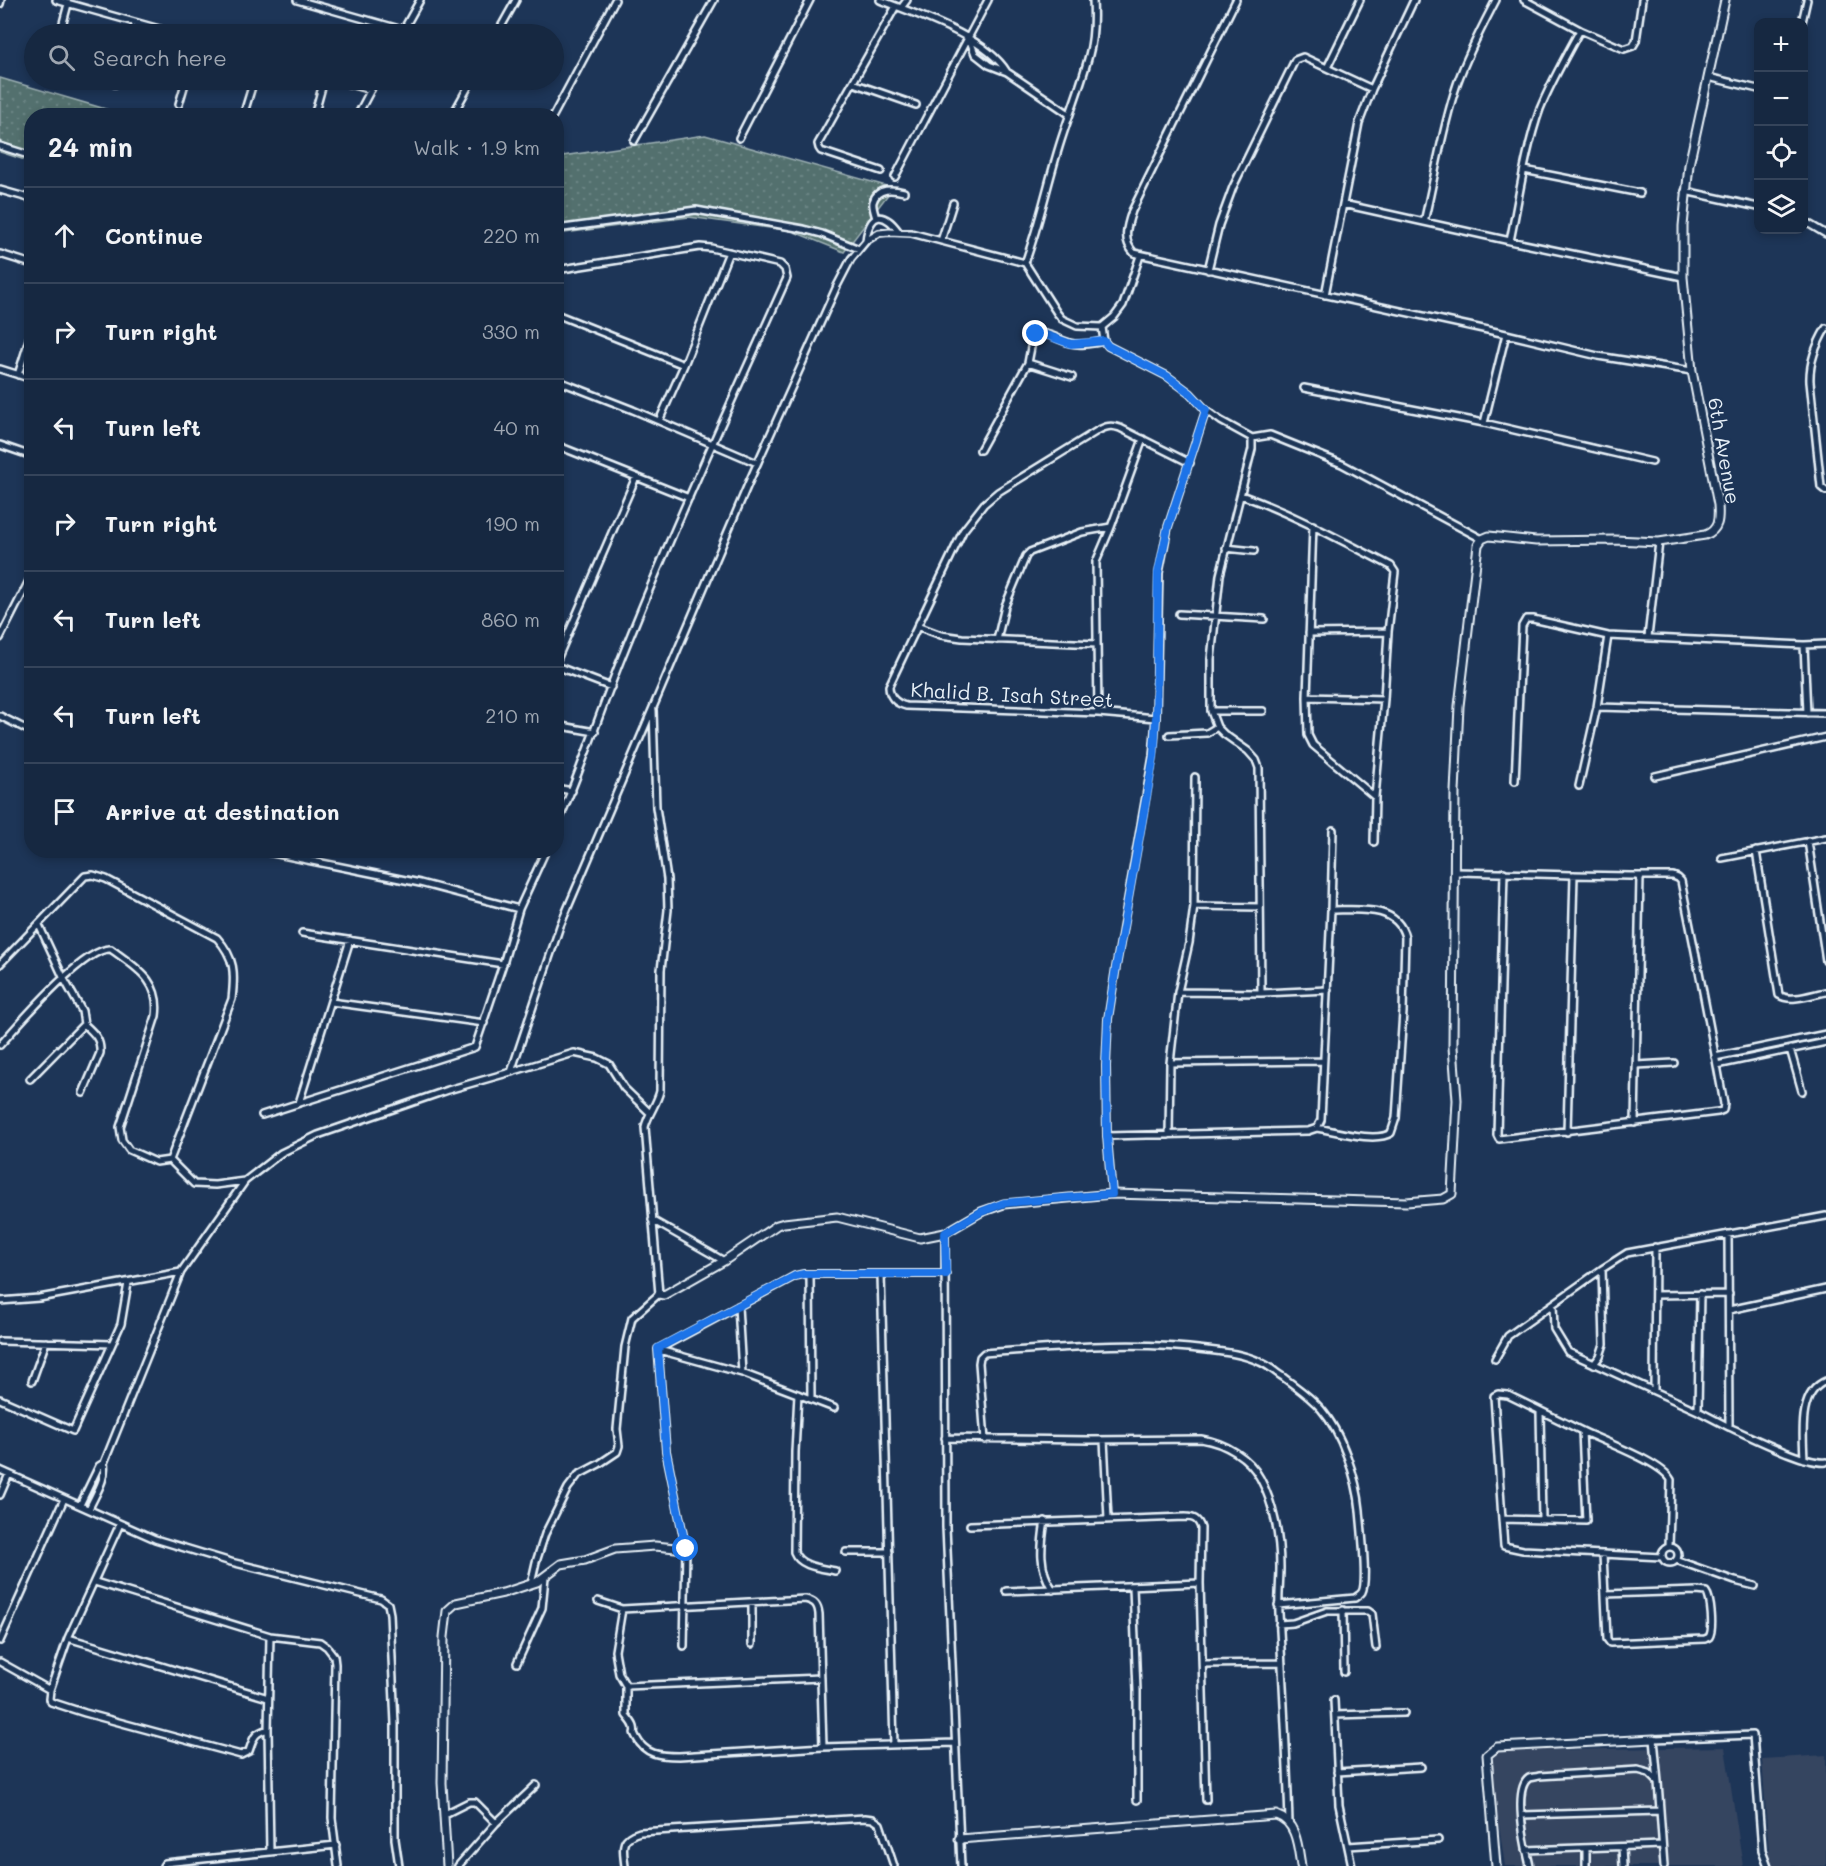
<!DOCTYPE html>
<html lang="en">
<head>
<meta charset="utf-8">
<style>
	:root { --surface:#162841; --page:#1f3048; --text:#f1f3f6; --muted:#9ea6b1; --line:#35445a }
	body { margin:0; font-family:Mali,sans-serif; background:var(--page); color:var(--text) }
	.controls { position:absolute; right:18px; top:18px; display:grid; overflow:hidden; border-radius:12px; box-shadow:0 3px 9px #0003 }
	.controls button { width:54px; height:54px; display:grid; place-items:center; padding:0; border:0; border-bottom:2px solid var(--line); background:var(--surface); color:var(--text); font:30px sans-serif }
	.stop { position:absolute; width:18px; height:18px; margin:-14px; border:4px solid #1a73e8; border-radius:50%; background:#fff }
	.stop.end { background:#1a73e8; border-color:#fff; box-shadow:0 2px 6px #0008 }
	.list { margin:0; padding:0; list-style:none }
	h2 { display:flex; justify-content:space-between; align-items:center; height:78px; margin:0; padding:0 24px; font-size:26px }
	h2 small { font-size:20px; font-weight:400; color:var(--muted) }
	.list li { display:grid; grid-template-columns:39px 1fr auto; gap:18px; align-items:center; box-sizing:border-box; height:96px; padding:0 24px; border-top:2px solid var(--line) }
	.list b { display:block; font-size:22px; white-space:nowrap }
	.list em { font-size:20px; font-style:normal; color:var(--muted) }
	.icon { flex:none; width:33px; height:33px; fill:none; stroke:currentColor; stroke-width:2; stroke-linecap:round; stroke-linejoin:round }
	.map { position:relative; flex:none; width:1826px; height:1866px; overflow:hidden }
	.search { position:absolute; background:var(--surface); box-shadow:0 3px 9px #0003; left:24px; top:24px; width:540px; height:66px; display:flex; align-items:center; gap:15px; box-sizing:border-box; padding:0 21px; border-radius:33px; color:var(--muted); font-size:22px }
	.panel { position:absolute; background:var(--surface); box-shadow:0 3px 9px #0003; left:24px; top:108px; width:540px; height:750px; border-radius:24px }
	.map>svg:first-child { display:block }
	.built { fill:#344460 }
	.grass { fill:url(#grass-dots); stroke:#9db0b3; stroke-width:1.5 }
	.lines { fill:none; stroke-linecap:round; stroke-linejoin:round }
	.minor-casing { stroke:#e8f1f8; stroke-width:10 }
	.tertiary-casing { stroke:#e8f1f8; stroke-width:11 }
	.minor { stroke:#1d3557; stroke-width:5 }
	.tertiary { stroke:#1d3557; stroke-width:7 }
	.route { stroke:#1a73e8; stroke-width:8 }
	.labels { text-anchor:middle; stroke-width:4.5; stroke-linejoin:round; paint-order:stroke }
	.street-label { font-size:20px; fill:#e8f1f8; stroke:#1d3557 }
</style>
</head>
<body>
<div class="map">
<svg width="1826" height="1866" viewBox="0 0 1826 1866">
	<defs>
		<pattern id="grass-dots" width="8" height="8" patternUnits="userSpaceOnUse" patternTransform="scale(1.5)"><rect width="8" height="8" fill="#526f6e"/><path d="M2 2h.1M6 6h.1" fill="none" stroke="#6b8483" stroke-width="1.8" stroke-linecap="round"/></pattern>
	</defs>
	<rect width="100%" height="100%" fill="#1d3557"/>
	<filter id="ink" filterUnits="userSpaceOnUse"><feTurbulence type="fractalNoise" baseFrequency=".0167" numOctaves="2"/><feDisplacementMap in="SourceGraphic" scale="12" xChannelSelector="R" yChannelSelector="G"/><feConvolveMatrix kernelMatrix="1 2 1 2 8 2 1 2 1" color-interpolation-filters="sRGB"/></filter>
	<g filter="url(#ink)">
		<path class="built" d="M1725,1747L1743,1866H1505L1488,1751Z
			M1826,1755V1866H1770L1762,1759Z"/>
		<path class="grass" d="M0,78L126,115L32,116L31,162L0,152Z
			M705,135L893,188L844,252L792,231L689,217L557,234L556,157Z"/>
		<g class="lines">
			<g class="minor-casing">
				<path id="minor" d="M56,0L177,34
					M297,0L403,30
					M880,0C918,15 985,36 1007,72
					M1236,0L1132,211C1127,226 1122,240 1134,253L1506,334L1598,356L1692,371
					M1524,0L1580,30L1624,49L1633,46L1636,41L1642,0
					M0,4L1,0
					M901,8L907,0
					M1802,22L1807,0
					M60,34L68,4
					M132,34L136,23
					M401,34L420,0
					M497,34L516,0
					M969,38L975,54L989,65L1007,72L1069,114
					M1327,68L1360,0
					M1708,77L1758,89
					M335,80L371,90
					M853,83L916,105
					M115,84L117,80
					M179,104L186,80
					M243,116L254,80
					M314,116L324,80
					M357,116L376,80
					M452,116L472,80
					M553,116L615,0
					M739,138L810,0
					M634,141L714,0
					M0,146L32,156
					M1524,170L1640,193
					M881,171L821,151L819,148L818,144L896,6
					M895,177L988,0
					M0,190L32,199
					M1685,191L1758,207
					M1343,204L1510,241L1683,277
					M876,218C875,214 872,207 873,202C877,187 893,189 904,192
					M1804,221L1826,234
					M1424,222C1435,176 1442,128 1457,84C1467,55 1482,27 1496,0
					M556,229L696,210L803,229L822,234L859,249
					M866,241C867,229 873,209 889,221C892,223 896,228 899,232
					M941,241L953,203
					M1510,241C1519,198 1525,151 1540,109C1551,82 1566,56 1580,30
					M0,254L32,264
					M1025,263C1039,225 1047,186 1059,147C1068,117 1081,86 1089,55C1094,37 1094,18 1093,0
					M556,270L700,247L711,248L780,264L785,269L787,278C732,401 675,524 625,649C601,708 582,769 556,827
					M1208,270L1219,225L1233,187L1295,60L1303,57L1372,89
					M1325,295L1359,123L1372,89L1414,0
					M556,314L684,365
					M1102,327L1104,341L1108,346L1167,376L1190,393L1206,410L1168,527L1159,573L1156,718L1153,756L1116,967L1108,1019L1106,1066L1107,1136L1112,1194
					M1826,328C1816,345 1809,362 1810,382L1821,487L1826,491
					M1028,363L1072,377
					M0,369L32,379
					M18,375L32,330
					M556,380L633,410L757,463
					M1304,388L1484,423L1652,462
					M1206,410L1221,421L1252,438V449L1220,575L1211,659V711L1217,727L1224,734L1248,751L1256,760L1259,768L1261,993
					M659,421L684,365L729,252
					M1484,423L1506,334
					M1252,438L1270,435L1342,464L1482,539
					M0,445L32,456
					M556,445L689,498
					M980,450L1028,363L1033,337C1043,328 1058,340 1070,343C1081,346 1093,343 1104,341
					M1241,495C1293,514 1341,540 1391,566L1395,572L1388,632L1384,699L1375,797L1313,745L1308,735L1307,697L1313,525
					M1226,548L1254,551
					M1179,614L1264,619
					M917,626L941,635L962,638L1096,644
					M1309,633L1388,632
					M1648,637L1659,542
					M0,638L32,575
					M997,640L1005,606L1026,556L1030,552L1082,532L1111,527
					M1804,645L1807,713
					M556,662L636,477
					M556,666L611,687
					M1307,697L1384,699
					M1597,707L1826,713
					M1211,711H1263
					M1098,713L1096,562L1111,527L1143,439
					M0,716L32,732
					M1156,718L1098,713L906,706C895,703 889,697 889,686L963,531L984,504L998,492L1097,431C1106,426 1111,425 1120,428L1190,463
					M556,725L595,732
					M1169,735L1207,733L1217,727
					M1655,776L1826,737
					M1515,781L1522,626L1526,619H1533L1608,636L1804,645L1826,644
					M1579,786L1597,707L1608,636
					M556,788L572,791
					M1808,841L1826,961
					M1374,842L1375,797
					M258,850L420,883L519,909
					M1756,851L1779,995C1791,1003 1813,994 1826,992
					M1722,858L1826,838
					M1454,872C1527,873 1600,877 1673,876L1678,878L1681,881C1696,956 1711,1030 1724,1104L1723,1110L1718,1112L1499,1139L1497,1135L1504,872
					M1194,906L1260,907
					M302,933L503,964
					M0,964L85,876L93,875L106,879L217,938C235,958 235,973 232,999L170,1160L194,1184L215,1185L245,1181
					M1178,992L1261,993L1328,990
					M331,1002L484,1023
					M0,1045C18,1025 85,946 111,949C136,968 161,980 156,1016L120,1127L122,1140L129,1150L156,1162L170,1160
					M1790,1049L1802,1091
					M1715,1057L1826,1034
					M1170,1063L1322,1061
					M1636,1065L1674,1063
					M1717,1065L1826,1042
					M511,1072L574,1053L597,1058L609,1064L624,1088L650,1113
					M30,1079L84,1024L82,1011L64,979L39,925
					M83,1093L100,1053C101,1039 94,1033 84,1024
					M299,1103L350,940
					M262,1115L475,1047L503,964L519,909L546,850
					M1635,1123L1640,877
					M1317,1128C1336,1131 1375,1143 1391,1133L1396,1118L1403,1012L1405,937C1397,904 1357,910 1331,910
					M1567,1132L1574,875
					M1169,1135L1170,1063L1178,992L1189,943L1194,906L1195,777
					M1107,1136L1308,1131L1317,1128L1321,1120L1331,910L1333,830
					M652,1220L724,1261
					M945,1233L946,1527L961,1866
					M810,1274L811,1399
					M881,1275L894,1745
					M1655,1295L1729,1294
					M0,1301L39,1298L181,1272
					M1553,1304L1554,1329L1568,1352L1698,1411L1729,1427L1728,1234
					M738,1306L742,1373
					M1729,1310L1826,1289
					M0,1341L112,1344
					M659,1350L742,1373L834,1408
					M1495,1359L1508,1336L1602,1269L1627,1253L1826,1216
					M1594,1364L1600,1356L1604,1344L1602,1269
					M32,1381L46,1342
					M1654,1391L1655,1247
					M798,1394L795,1452L794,1552C800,1567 821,1568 835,1571
					M1498,1394L1508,1395L1582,1431L1586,1521L1502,1519L1494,1396Z
					M0,1399L73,1431L121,1324L128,1283
					M1698,1411L1700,1294
					M1540,1412L1542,1520
					M1729,1427C1750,1436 1806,1465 1826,1462
					M1582,1431C1602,1441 1662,1462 1671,1480L1669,1547
					M945,1438L1089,1440L1201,1439C1225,1443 1249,1457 1260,1478C1274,1504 1280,1538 1280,1567C1280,1582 1278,1597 1279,1613C1283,1683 1287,1753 1289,1823
					M985,1440L979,1363L980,1357L984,1353C1058,1348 1133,1340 1207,1350C1224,1352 1244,1354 1260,1362C1268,1365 1275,1372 1283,1377C1296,1387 1310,1396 1321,1409C1342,1433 1357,1479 1360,1510C1361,1525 1368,1582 1362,1592C1360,1595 1357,1596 1355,1598L1278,1605
					M1104,1440L1108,1519
					M1804,1459C1803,1434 1798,1392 1826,1381
					M0,1470L155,1539L231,1562L381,1599L388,1604L390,1614L395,1724V1839L399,1866
					M0,1495L9,1474
					M80,1505L99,1466L104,1463L181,1272L245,1181L281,1153L318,1135L448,1090L511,1072L560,926L749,482L837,286L851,259L866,241L879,233L889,232L911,233L1025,263L1057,313L1062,319L1077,326L1102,327L1114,317L1123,305L1140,256
					M89,1509C95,1495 107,1478 104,1463
					M1502,1519L1504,1546L1523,1550L1662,1557
					M1045,1521C1041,1545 1038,1569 1053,1590
					M970,1525L1185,1517C1194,1517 1198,1519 1201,1528L1200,1583L1206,1800
					M1662 1555a8 8 0 1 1 16 0a8 8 0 1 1-16 0Z
					M846,1552H889
					M1603,1554L1607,1639L1610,1643L1705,1639C1706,1638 1708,1638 1709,1637C1714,1630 1711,1598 1706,1592L1697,1591L1605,1594
					M1676,1560L1735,1581L1755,1586
					M95,1582L270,1636L320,1642L327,1647L334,1656L335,1664L332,1818L338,1866
					M531,1584L536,1562L545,1534L568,1488L578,1475L599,1464L617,1452L619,1446L617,1429L625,1347L632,1318L659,1294L645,1127C648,1114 657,1104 660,1091L661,970L668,910L667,879L656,807L653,710
					M1133,1587L1137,1691V1800
					M1006,1591L1200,1583
					M598,1601L622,1609L805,1599C815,1601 818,1605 819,1614L823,1747
					M752,1602V1644
					M622,1609L615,1651L619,1674L626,1686V1715C629,1719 633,1723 634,1727C636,1736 632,1729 636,1737C645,1755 660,1756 679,1756L823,1747L955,1743
					M1343,1610L1344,1672
					M1279,1624L1293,1623L1327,1611H1368L1372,1614L1376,1647
					M68,1638L268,1698
					M0,1641L64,1499
					M684,1646L686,1549L666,1451L658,1349L795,1276L804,1274H946
					M0,1662L50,1690L68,1638L120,1524
					M517,1663L542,1608L545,1577
					M1203,1664L1282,1663
					M626,1686L821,1678
					M50,1690L49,1699L51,1702L85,1713L241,1755L249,1751C254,1737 253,1734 268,1729
					M1334,1700L1339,1805L1352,1866
					M1335,1715L1404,1713
					M1337,1772L1421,1767
					M1658,1782L1654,1739L1753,1735L1762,1850L1768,1866
					M445,1814L469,1802H475L496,1823
					M1522,1815L1660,1811
					M1348,1846L1438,1840
					M1622,1847L1623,1866
					M1586,1848V1866
					M1526,1850L1662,1845
					M270,1852L268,1729L270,1636
					M163,1866L165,1863L336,1845
					M458,1866L496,1823L536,1785
					M625,1866C623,1848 619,1838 640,1832L865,1818L873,1819L880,1824L894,1866
					M1530,1866C1526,1849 1512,1789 1529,1778C1532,1777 1536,1777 1539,1776L1638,1770L1649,1773L1658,1782L1664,1866"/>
			</g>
			<g class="tertiary-casing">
				<path id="tertiary" d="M659,1294L664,1295L724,1261L777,1225L784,1223L837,1217L920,1238L945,1233L981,1212L1004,1204L1112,1194L1406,1202L1443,1199L1452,1194L1457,1100L1453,1047L1455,792L1459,706L1478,545L1482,539L1489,536L1536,541L1615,540L1659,542L1705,535C1719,530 1719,519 1718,505L1692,371L1683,277V226L1689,165L1725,0
					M959,1839L1276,1815C1297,1822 1298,1847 1301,1866
					M447,1866L442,1783L444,1637L447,1611L456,1603L503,1593L537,1582L561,1564L585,1560L615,1549L655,1546L686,1549
					M1496,1866L1487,1755L1497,1747L1654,1739"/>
			</g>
			<use href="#minor" class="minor"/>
			<use href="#tertiary" class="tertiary"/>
		</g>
	</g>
	<g class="lines" filter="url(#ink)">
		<path class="route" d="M686,1549L666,1451L658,1348L795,1276L804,1274H946L945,1233L981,1212L1004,1203L1112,1194L1107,1136L1106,1066L1108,1019L1116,967L1154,756L1156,718L1158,573L1168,527L1206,410L1190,393L1167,376L1108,346L1104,341L1071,344L1043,334H1036"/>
	</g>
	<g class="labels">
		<g class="street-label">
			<text transform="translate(1724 451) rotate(80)" y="7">6th Avenue</text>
			<text transform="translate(1012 695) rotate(3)" y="7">Khalid B. Isah Street</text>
		</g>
	</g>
</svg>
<div class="controls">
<button>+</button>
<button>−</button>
<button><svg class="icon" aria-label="locate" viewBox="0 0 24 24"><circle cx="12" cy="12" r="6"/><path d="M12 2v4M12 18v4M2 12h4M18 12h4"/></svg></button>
<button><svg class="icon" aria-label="layers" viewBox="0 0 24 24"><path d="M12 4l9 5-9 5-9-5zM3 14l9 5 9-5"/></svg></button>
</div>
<div class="stop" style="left:686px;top:1549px"></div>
<div class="stop end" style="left:1036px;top:334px"></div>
<div class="search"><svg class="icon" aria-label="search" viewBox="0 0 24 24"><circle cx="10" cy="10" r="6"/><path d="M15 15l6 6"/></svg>Search here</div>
<section class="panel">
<h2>24 min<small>Walk · 1.9 km</small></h2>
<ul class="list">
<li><svg class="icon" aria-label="ahead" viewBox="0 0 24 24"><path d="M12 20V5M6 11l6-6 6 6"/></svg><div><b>Continue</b></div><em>220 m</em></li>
<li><svg class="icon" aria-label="right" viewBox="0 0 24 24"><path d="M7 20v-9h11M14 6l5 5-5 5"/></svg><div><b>Turn right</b></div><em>330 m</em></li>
<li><svg class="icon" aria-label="left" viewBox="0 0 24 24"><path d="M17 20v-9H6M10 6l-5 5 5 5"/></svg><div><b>Turn left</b></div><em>40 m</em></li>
<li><svg class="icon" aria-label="right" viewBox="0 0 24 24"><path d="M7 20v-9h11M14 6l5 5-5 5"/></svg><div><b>Turn right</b></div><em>190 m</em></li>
<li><svg class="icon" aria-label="left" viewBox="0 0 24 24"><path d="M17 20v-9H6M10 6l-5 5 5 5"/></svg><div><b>Turn left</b></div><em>860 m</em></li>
<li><svg class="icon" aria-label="left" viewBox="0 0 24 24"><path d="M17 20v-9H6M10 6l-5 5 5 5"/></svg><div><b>Turn left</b></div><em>210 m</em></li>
<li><svg class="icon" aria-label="arrive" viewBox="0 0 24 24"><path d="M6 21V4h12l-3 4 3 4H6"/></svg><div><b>Arrive at destination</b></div></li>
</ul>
</section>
</div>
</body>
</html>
